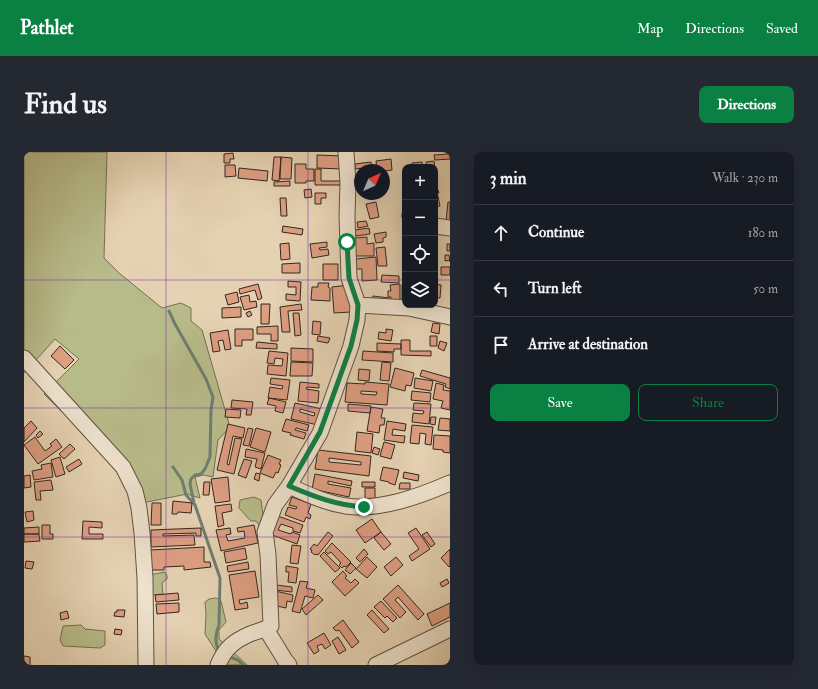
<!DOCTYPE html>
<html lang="en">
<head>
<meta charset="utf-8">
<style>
	:root { --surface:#171b24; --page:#242831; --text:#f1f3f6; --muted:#9ea1a6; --line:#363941; --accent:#0b8043 }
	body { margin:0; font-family:"IM FELL Double Pica",serif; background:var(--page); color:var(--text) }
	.controls { position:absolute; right:12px; top:12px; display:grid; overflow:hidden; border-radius:8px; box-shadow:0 4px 16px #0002 }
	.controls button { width:36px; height:36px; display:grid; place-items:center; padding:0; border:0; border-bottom:1px solid var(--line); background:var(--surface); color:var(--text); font:20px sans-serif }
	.compass { position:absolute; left:330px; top:12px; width:36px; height:36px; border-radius:50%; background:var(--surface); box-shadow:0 4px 16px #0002; rotate:44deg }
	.stop { position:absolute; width:12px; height:12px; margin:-9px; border:3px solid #0b8043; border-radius:50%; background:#fff }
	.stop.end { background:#0b8043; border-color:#fff; box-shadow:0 1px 4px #0008 }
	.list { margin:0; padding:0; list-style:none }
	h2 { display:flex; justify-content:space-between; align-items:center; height:52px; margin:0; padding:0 16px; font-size:17px }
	h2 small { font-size:13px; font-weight:400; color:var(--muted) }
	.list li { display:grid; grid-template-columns:26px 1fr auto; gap:12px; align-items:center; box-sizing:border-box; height:56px; padding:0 16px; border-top:1px solid var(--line) }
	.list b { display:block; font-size:15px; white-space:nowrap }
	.list em { font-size:13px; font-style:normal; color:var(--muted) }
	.actions { display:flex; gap:8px; padding:12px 16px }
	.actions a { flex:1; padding:9px 0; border:1px solid var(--accent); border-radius:8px; text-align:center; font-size:14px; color:var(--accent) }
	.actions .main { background:var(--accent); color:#fff }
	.icon { flex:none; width:22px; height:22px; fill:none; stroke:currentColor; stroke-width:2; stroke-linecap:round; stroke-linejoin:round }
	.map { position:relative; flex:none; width:426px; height:513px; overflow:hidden; border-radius:8px }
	header { display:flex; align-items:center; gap:24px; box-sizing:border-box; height:56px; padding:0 20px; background:var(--accent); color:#fff }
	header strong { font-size:19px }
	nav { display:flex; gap:22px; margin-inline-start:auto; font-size:14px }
	.intro { display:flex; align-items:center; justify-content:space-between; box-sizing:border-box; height:96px; padding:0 24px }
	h1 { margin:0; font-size:28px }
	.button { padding:10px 18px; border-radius:8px; background:var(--accent); color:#fff; font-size:14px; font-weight:700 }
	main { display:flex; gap:24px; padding:0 24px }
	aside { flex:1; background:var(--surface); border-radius:8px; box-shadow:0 4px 16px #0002 }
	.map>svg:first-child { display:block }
	.green { fill:#b8bb8a; stroke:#757054 }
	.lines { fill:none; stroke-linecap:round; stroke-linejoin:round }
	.stream { stroke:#6e7e72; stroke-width:3 }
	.building { fill:#de9e82; stroke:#32261e; fill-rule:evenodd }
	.minor-casing { stroke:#5f5143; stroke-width:17 }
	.minor { stroke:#eee2cd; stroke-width:15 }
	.route { stroke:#0b8043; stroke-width:5 }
	.grid { fill:none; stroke:#7b2cbf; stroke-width:1; stroke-opacity:0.55 }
</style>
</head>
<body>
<header>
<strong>Pathlet</strong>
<nav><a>Map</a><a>Directions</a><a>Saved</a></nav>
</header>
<div class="intro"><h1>Find us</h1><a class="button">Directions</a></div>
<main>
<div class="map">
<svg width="426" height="513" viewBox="0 0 426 513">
	<rect width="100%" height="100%" fill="#e5d2b2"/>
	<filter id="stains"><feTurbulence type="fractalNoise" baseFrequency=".005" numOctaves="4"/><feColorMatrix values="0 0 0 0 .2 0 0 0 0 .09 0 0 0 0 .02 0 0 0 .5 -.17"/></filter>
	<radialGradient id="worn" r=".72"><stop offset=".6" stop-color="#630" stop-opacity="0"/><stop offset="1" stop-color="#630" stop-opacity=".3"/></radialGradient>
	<path class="green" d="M0,0H83L80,106L95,121L138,156L157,151L167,156V169L178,178L206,275L194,288L189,325L180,323L171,325L176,346L163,342L123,350H116L109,331L20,242L55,207L31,187L0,221Z
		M230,345L237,348L240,370L236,374L232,369H227L215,356L216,348Z
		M141,420L143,424V427L138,431L139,442L127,443L125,423Z
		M192,446L197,449L202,470L195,478V487L223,513H201L181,482L182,461L181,450L185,447Z
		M57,473L61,477L81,479V493L76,496L39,494L36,488L39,474Z"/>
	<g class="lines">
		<path class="stream" d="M145,159L151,172L182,227L189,245L187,258L186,305L181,317L177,322L171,323L167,327L166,332L170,351
			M149,315L158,328L162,343L171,353L196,426L195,473C191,482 190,490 195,499
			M203,504L214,508L219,513"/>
	</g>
	<path class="building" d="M209,1L210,7H206V11H200V2Z
		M425,2L426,7L411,8L410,3Z
		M293,3L319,4V17L293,16Z
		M250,5H257L255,29L248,28Z
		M257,5L268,6L267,27H256Z
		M367,7L368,18L360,19V18H353L352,9Z
		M410,9L413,32L411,33V15H403L402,10Z
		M347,10L348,15L331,17V12Z
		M398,10L399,15H388V11Z
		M271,12H282V17H290V29H282V31H271Z
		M201,13H211L212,24L201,25Z
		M215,16L244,19L243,29L214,26Z
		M291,17H297V29H320V33H291Z
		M266,29V34H250V30Z
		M413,35L415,41L411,42V36Z
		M287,37L288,45L281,46L280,38Z
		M291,41H302V46H297V52H291Z
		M411,44H414L416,54L411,55Z
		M256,46H262L263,64H257Z
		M352,50L355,65L346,67L342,52Z
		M424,50H426V69H422Z
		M378,61H381V66H378Z
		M342,69L344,74L334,76L333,70Z
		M259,74L279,77L278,83L258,80Z
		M345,76L346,82L332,84L331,78Z
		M362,80V85L359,86V90L352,91L350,82Z
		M343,85V92L350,91V104H331V86Z
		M303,90V95L295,96L296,98L304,97L305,103L288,106L286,92Z
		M265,91L266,107L257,108L256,92Z
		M423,92H426V99H423Z
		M361,95L363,114H354L352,96Z
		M421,103H425L426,110V108L421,109Z
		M352,105L353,128L338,129V117H332V107Z
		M276,111V121H258V112Z
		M299,112H314V128H299Z
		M417,115H426V123H417Z
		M358,123L375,124V131L357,130Z
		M264,129L277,130L276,149L262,148V142L272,143V135H264Z
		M294,131H305L304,135L306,136V149L287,148L288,135H294Z
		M234,132L238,146L234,148L231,138L216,142L215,137Z
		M376,132V150H367V145H364V139H367L366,133Z
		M411,132L417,133L416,146L411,145Z
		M325,133L327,160L310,161L308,135Z
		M378,133H381V153H378Z
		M213,140L215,150L204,153L201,143Z
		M225,143L226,150L232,149L233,155L220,158L216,145Z
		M349,144L365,146V152L348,150Z
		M237,152H246L245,172H237Z
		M277,152L278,158L264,159L266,180H258L256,155Z
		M217,155V165L198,166V156Z
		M226,159L228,163L224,165L222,161Z
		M269,161H275L277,183L271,184Z
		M289,169L297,170L296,183L288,182Z
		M409,171L416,172L415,182L407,180Z
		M254,174V189H247V182H233V175Z
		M211,177H229V188H218V194H211Z
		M362,177L369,178L367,189L354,187L355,180L362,181Z
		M204,178L207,197L201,198L199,188L194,189L196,199L189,200L186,181Z
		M294,184L306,186L304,191L293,189Z
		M406,184H413V194H406Z
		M377,188H386V199H407V204L377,203Z
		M416,189L423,191L420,199L414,196Z
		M233,190L253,192V197L232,196Z
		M353,191L377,192V197H370V200L353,199Z
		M36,194L50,208L41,217L27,204Z
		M267,196L289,197V210L267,209Z
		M245,199L264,201L262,224L243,222L244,213L258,214L259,207L251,206L250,212L243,211Z
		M339,199L369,201V210L338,208Z
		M267,210L289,211L288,224H266Z
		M358,210L367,211L365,229L356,228Z
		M371,216L390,221L387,234L382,233L381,239L366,235Z
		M335,217L346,218L345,229L334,228Z
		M398,218L426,226V237L421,235L422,232L396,224Z
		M247,226L266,228L263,248L244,246L246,235L258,237L259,234L246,232Z
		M391,226L409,229L407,239L390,236Z
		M276,230L295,232V236L283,235L282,237L295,239L294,251L274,249Z
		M341,230L365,232L363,253L321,250L323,231L341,232ZM337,239L353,240L352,243L337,242Z
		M412,231L420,233L419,238L426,239V258L417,256L419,249L409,247Z
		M388,239L407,241L406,250L387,248Z
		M245,246L262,250L259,261L251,259L252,254L243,252Z
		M208,248L229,250L227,263H222L223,257L207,256Z
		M271,251L298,257L294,273L267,267ZM276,257L291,261L290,264L276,260Z
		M390,251L407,252L405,272L388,270L389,261L399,262L400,259L389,258Z
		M324,252L347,254L346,261L324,259Z
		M347,255L359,257L357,266H361L360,273H356L355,281L343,279Z
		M202,257L217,258L216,266L201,265Z
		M407,265H412L411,273L406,272Z
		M416,266L426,267V279L414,278Z
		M262,267L285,273L283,279L272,276L271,278L282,281L280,287L266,283L267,281L258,279Z
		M7,269L13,276L0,290V276Z
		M363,269L382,272L381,279L369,277L368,283L381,284L380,291L360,288Z
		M204,272L221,276L219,286L209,284L203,312L205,313L211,286L218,287L210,322L193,318Z
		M388,273L409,275L407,293L401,292L402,282L396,281L395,292L386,291Z
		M224,276L229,277L225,294L219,293Z
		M232,276L247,280L241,300L226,295Z
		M16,279L19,282L14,286L12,283Z
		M333,280L349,282L347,301L331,299Z
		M410,283L426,284V301L419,300V298L409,297Z
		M11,285L21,299L28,294L26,292L32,287L38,295L14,312L0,293Z
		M360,290L371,293L367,307L356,304Z
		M46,292L51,297L40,307L35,302Z
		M350,295L356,297L354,303L348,301Z
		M222,297L241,301L237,317L231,315L233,307L221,305Z
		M294,298L347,304L345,324L291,317ZM305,306L337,310V313L305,310Z
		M244,303L257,308L255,312L257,313L254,321L252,320L249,326L236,321Z
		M36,305L41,322L32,325L27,308Z
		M55,307L58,312L45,320L42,315Z
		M220,307L228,309L222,326L214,323Z
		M27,311L29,325L10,328L8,319L18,317L17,313Z
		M359,315L375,318L371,333L365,331V330L356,328Z
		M380,320L395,323L394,329L379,326Z
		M232,321L236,322L235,329L230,327Z
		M291,322L328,329L327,334L304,329V332L327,336L325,345L288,337Z
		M6,323L7,335L0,336V324Z
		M204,325L206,349L191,351L187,327Z
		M27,328L29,338L16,339L17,348H12L10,330Z
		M180,330H186L185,343H179Z
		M338,330H351V335H338Z
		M376,331H386V337H375Z
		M341,336H351V347L341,348Z
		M268,345L287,352L284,361L287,363L286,367L282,365L280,370L261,363L264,355L272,357L273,355L265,353Z
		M149,349L168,351L167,361L154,360L153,362H148Z
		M128,351H137V373H127Z
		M207,352L208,359L198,361L200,373L194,375L191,354Z
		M9,359L10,368L3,370L1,360Z
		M251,363L279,373L276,381L269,379V376L257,372L254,378L267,382L268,380L276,383L273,392L245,382Z
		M348,367L357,380L341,391L332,378Z
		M59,369L78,370V376L65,375V382H79V387H58Z
		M18,373H26V382H29V387H18Z
		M230,373L234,391L197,399L192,378L206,376L207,382L202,383L204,389L221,386L220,379L214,380L213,376Z
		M15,375V382H0V376Z
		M177,376V384H172V381L139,382V384L170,383L171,393L127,395V378Z
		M392,376L406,397L388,409L385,404L395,397L384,381Z
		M304,380L309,384L294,403L292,402L291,403L287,400L288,398L286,397L290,392L293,394Z
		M357,380L367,392L360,398L350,386Z
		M403,380L411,392L407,395L398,383Z
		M0,382H15L16,389L0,390Z
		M308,391L327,410L322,415L320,414L318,416L315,413L317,411L307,400L304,402L301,399Z
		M268,393L277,394L274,412L266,411Z
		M180,395V410H186L187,415L160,418V414L140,415V418H127L126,398Z
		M221,396L223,407L202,411L200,400Z
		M340,397L344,402L336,410L332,406Z
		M426,397V414L425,415L417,406Z
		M300,400L316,416L311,420L296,404Z
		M343,405L353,415L343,426L332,417Z
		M372,405L379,413L367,424L360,415Z
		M2,409L10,410L8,417L1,416Z
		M224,410L225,417L204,420L203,414Z
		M327,411L332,416L326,422L321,418Z
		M262,414L274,416L272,431L264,430L265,420H262Z
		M231,419L235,445L215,448L216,452L223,450L224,456L211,458L205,423Z
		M319,419L323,424L321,426L327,431L331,427L335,431L321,444L308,430Z
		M423,427L425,431L418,435L416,431Z
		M276,429L284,430L282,436L291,438L289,446L281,444L276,461L268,459Z
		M252,433L268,435V440L251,438Z
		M374,433L400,462L394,468L374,445L371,448L382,460L376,466L359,447Z
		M251,439L269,443L268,450L263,449L262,456L248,453Z
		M154,441L155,448L132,450L131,443Z
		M294,443L299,448L282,463L278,457Z
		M357,449L373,466L369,470L363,464L361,466L350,455Z
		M155,451V460L133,462L132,452Z
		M426,451V465L408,474L403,462Z
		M93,458H101L100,465L90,464L91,460H93Z
		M348,458L365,477L360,481L343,463Z
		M43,459L45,466L37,468L36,461Z
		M319,468L335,490L328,496L315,478L312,479L309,476Z
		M91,477L98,478L97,483L90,482Z
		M300,481L307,493L301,497L298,492L293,494L295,499L290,502L283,491Z
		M314,485L322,498L315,502L308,489Z
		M0,504L6,505V513H0Z"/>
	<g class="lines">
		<g class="minor-casing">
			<path id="minor" d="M411,74L426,76
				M334,153L385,156L426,165
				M0,206L99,315L111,339L115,356L118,381L121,426L122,513
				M265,334C283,342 302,351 322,354C356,359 396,344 426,331
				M242,477L261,508L265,513
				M194,513C201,496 210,489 226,482C233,479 240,478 247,474L244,403L241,380L251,353L265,334L296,281L327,194L333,168L334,153L325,126L323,64L324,31L322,0
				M352,513L426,477"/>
		</g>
		<use href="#minor" class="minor"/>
	</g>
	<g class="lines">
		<path class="route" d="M323,90L325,126L334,153L333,168L327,194L296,280L265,334C291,345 312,353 340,355"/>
	</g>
	<path class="grid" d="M142,0V513M284,0V513M0,128H381M411,128H426M0,256H426M0,385H426"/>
	<rect width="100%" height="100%" filter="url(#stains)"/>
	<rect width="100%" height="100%" fill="url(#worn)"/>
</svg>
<div class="controls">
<button>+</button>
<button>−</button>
<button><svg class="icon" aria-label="locate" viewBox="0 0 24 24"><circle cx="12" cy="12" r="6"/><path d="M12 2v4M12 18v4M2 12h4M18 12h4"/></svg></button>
<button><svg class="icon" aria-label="layers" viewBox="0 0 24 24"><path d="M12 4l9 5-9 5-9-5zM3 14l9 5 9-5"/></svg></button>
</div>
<svg class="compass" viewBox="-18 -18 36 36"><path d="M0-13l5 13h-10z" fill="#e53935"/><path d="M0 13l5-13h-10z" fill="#9ea1a6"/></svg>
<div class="stop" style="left:323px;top:90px"></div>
<div class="stop end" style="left:340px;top:355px"></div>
</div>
<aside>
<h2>3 min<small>Walk · 230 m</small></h2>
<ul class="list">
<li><svg class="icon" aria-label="ahead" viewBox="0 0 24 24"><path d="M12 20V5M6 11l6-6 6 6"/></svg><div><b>Continue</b></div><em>180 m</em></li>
<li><svg class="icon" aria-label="left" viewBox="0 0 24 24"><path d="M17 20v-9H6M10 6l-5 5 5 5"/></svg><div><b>Turn left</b></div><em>50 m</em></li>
<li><svg class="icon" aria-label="arrive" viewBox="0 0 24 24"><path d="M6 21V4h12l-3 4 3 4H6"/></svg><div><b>Arrive at destination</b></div></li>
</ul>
<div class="actions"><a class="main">Save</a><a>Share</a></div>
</aside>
</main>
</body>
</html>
